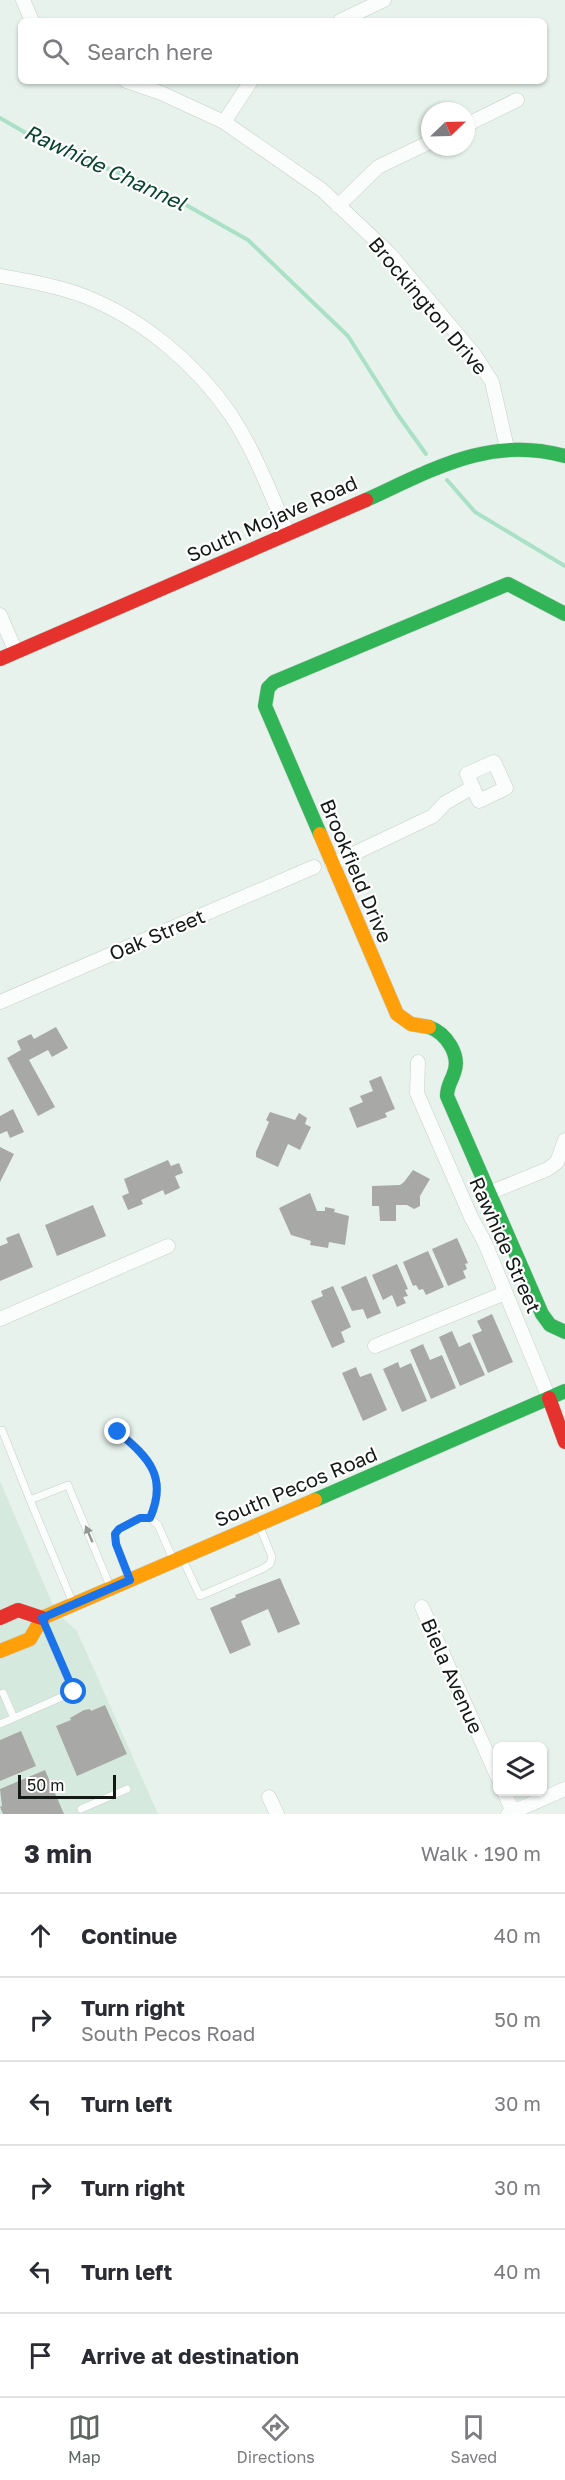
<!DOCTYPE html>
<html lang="en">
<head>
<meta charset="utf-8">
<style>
	:root { --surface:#fff; --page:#f2f2f3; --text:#2b2b33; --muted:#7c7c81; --line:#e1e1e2; --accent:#5d6661 }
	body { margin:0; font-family:"Golos Text",sans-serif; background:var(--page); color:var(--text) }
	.controls { position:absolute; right:18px; bottom:18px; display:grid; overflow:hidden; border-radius:9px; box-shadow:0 2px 4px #0004 }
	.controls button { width:54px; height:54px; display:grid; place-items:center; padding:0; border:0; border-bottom:2px solid var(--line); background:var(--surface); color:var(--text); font:30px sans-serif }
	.compass { position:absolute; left:421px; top:102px; width:54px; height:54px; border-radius:50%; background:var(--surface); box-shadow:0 2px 4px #0004; rotate:67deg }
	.scale { position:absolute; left:18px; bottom:15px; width:98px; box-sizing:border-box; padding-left:6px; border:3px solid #131a16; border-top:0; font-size:16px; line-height:21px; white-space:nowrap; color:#131a16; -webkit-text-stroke:4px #fff; paint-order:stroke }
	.stop { position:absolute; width:18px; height:18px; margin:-14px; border:4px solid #1a73e8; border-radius:50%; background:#fff }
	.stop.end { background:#1a73e8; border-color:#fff; box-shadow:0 2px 6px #0008 }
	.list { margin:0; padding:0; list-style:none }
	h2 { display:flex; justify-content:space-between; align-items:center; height:78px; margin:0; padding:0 24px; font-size:26px }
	h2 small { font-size:20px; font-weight:400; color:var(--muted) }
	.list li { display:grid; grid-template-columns:39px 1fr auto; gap:18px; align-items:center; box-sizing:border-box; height:84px; padding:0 24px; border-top:2px solid var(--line) }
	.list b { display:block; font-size:22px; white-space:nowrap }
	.list p { margin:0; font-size:20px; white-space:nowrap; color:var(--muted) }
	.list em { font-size:20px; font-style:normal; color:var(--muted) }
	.icon { flex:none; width:33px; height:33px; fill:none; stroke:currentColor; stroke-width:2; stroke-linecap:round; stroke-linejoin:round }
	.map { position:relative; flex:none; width:565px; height:1814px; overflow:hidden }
	.search { position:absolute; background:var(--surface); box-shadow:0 2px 4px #0004; left:18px; right:18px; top:18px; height:66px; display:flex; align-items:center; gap:15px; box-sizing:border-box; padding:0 21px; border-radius:9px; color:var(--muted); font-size:22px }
	.sheet { height:582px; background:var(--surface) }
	nav { display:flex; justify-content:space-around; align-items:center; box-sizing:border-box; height:84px; border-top:2px solid var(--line); background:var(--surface); font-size:16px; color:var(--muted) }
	nav a { display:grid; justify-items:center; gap:3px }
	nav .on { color:var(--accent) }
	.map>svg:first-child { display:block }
	.built { fill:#d6e9df }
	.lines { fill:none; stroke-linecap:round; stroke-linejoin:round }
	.stream { stroke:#aae0c6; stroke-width:4 }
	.building { fill:#a8a9a6 }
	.lane-casing { stroke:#c6cfca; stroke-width:8 }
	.street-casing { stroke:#c6cfca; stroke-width:15 }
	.fast-casing { stroke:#c6cfca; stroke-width:15 }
	.slow-casing { stroke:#c6cfca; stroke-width:15 }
	.jam-casing { stroke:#c6cfca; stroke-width:15 }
	.lane { stroke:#fbfdfc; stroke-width:7 }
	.street { stroke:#fbfdfc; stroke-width:14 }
	.fast { stroke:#30b455; stroke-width:14 }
	.slow { stroke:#ff9f0a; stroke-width:14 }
	.jam { stroke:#e5322d; stroke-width:14 }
	.oneway { fill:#939794 }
	.route { stroke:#1a73e8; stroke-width:8 }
	.labels { text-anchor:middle; stroke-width:4.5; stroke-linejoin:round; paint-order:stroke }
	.street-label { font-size:20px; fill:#131a16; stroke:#fff }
	.water-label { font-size:21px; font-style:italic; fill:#09452f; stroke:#fff }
</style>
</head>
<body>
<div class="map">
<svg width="565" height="1814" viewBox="0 0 565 1814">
	<rect width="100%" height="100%" fill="#e7f2ec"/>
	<path class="built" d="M0,1481L56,1612L77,1631L158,1814H0Z"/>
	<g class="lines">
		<path class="stream" d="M0,118L52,148L149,184L248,240L348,336L398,415L426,454
			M447,480L475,512L565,566"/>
	</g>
	<path class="building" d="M56,1027L68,1048L52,1057L48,1050L29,1060L55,1107L38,1116L7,1058L21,1050L17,1041L31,1034L34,1039Z
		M381,1076L395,1109L385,1113L387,1117L357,1128L349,1108L363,1102L360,1096L373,1091L369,1081Z
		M13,1109L24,1132L10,1138L7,1131L0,1134V1116Z
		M270,1112L295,1120L299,1113L307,1118L305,1124L311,1127L300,1150L288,1144L278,1167L256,1157V1152L269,1122L266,1120Z
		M0,1147L14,1154L0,1182Z
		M168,1160L171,1166L179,1163L183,1173L175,1176L180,1188L165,1195L163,1190L141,1200L143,1204L128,1210L122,1196L129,1193L124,1179Z
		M413,1170L430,1179L420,1196V1206L414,1209L407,1205H396V1221H380L379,1206H372V1186L400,1185L404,1182Z
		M310,1193L317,1211H325V1207L335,1209L334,1212L349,1216L345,1245L329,1242L328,1248L310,1245L311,1241L291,1235L279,1208Z
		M93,1205L106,1236L57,1256L45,1225Z
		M19,1233L33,1267L0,1281V1246L8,1243L6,1238Z
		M457,1238L468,1263L465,1264L467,1269L463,1271L466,1278L448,1286L432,1249Z
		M428,1251L444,1287L426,1295L423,1289L419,1290L416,1285L413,1286L403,1262Z
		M397,1264L408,1289L405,1290L408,1296L403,1297L406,1303L397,1307L392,1295L383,1300L372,1275Z
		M366,1276L381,1313L367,1319L363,1309L352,1311L341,1287Z
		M333,1286L351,1327L341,1332L345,1342L332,1348L311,1301L323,1296L321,1291Z
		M492,1314L513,1362L488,1373L472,1335L482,1331L477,1321Z
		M452,1331L459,1347L470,1342L485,1375L460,1386L439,1337Z
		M423,1344L430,1360L442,1355L456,1388L431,1399L410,1350Z
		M398,1362L400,1368L411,1363L427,1401L402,1412L383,1369Z
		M356,1367L360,1377L371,1373L387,1410L363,1421L342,1373Z
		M280,1578L300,1624L278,1633L268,1609L241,1621L251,1645L230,1654L210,1608L236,1597L235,1595Z
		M105,1705L127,1754L77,1776L56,1726L71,1720L70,1718L84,1710L90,1709L91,1711Z
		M21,1731L36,1766L0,1781V1740Z
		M45,1770L64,1814H3L0,1807L2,1806L0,1789Z"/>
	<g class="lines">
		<g class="lane-casing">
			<path id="lane" d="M2,1430L30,1500
				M119,1432C149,1458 168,1477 150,1518
				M183,1560L200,1596L262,1569L270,1564L272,1557L260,1527
				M128,1577L116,1544L115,1534L119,1529L140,1518H150L158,1525L173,1559
				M73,1603L30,1500L68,1485L110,1586
				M3,1693L14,1718
				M0,1724L73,1692L44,1623
				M81,1809L127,1789"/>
		</g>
		<g class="street-casing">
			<path id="street" d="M23,0L32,21
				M340,21L384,0
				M126,81L161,93L224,122L322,190L389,253L474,354L492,382L507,448
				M224,122L251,81
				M466,125L517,100
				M338,206L378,167L430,142
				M0,276C28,281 57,286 84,296C143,319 196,364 231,415C255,452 271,494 288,534
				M0,615L16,652
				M494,762L506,788L479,801L467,774Z
				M332,864L433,816L445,803L473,787
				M0,1002L314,867
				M418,1062L417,1093L471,1217L485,1243L549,1398
				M489,1193L548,1169L557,1162L565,1140
				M0,1319L168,1246
				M375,1346L505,1293
				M422,1607L498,1778
				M504,1792L514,1814
				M269,1797L277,1814
				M508,1814L565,1789"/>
		</g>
		<g class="fast-casing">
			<path id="fast" d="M366,500C432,470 490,435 565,456
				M320,834L265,706L268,688L274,682L508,584L565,614
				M429,1027C446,1033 461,1055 454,1073C451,1082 447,1086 447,1096L542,1314L550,1325L565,1332
				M315,1500L565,1391"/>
		</g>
		<g class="slow-casing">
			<path id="slow" d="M320,834L397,1014L411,1024L429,1027
				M0,1651L30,1639L42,1618L315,1500"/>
		</g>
		<g class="jam-casing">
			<path id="jam" d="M0,659L366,500
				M549,1398L565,1442
				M0,1618L18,1610L42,1618"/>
		</g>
		<use href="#lane" class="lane"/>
		<use href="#street" class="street"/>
		<use href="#fast" class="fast"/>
		<use href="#slow" class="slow"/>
		<use href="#jam" class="jam"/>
	</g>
	<defs><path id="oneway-solid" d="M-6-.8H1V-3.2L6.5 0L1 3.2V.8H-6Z" transform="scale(1.5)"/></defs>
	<use class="oneway" href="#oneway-solid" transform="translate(89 1534) rotate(-113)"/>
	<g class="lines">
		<path class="route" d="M74,1692L42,1618L130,1580L116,1544L115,1534L119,1529L140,1518H150C168,1477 149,1458 118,1432"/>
	</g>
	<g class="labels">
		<g class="street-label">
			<text transform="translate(428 306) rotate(50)" y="7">Brockington Drive</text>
			<text transform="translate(272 519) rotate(-24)" y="7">South Mojave Road</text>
			<text transform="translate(356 871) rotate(67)" y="7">Brookfield Drive</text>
			<text transform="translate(157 935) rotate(-23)" y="7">Oak Street</text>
			<text transform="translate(505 1245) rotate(66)" y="7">Rawhide Street</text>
			<text transform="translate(296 1487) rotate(-23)" y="7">South Pecos Road</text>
			<text transform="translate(452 1676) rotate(66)" y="7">Biela Avenue</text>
		</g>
		<g class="water-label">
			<text transform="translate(105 168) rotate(25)" y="7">Rawhide Channel</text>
		</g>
	</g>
</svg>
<div class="controls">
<button><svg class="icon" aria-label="layers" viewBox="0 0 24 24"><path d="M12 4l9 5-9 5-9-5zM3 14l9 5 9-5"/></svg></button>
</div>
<svg class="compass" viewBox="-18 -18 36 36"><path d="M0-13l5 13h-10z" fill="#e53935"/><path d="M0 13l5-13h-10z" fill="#7c7c81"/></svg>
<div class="scale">50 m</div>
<div class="stop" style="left:74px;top:1692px"></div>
<div class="stop end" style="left:118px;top:1432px"></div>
<div class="search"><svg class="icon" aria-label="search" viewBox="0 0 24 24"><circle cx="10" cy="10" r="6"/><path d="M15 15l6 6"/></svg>Search here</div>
</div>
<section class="sheet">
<h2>3 min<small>Walk · 190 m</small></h2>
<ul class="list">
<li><svg class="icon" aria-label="ahead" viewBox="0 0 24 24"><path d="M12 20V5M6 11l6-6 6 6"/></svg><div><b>Continue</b></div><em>40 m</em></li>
<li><svg class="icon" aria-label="right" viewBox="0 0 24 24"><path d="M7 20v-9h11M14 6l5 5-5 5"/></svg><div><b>Turn right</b><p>South Pecos Road</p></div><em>50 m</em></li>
<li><svg class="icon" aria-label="left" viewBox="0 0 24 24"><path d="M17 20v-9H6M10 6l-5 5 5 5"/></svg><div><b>Turn left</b></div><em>30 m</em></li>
<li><svg class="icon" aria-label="right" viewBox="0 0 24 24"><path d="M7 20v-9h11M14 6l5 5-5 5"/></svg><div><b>Turn right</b></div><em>30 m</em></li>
<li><svg class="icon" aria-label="left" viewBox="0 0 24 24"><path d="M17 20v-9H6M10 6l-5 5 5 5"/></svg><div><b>Turn left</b></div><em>40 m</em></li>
<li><svg class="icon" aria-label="arrive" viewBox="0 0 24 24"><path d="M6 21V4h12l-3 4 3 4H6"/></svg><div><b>Arrive at destination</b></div></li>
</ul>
</section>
<nav>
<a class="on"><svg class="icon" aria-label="map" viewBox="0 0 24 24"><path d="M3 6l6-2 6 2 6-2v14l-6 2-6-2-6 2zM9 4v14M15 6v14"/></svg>Map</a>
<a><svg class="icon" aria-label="directions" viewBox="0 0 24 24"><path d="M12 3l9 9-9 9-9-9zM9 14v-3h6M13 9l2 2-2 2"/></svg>Directions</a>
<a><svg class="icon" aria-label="saved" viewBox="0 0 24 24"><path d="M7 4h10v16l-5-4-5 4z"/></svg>Saved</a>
</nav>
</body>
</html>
